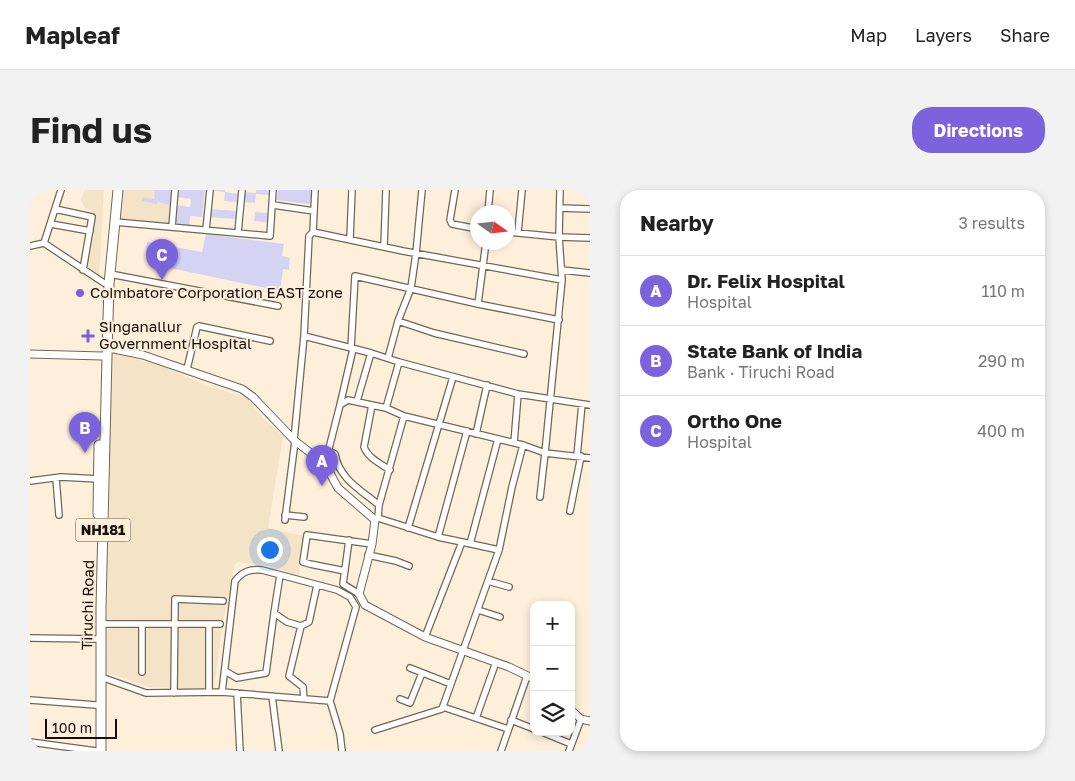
<!DOCTYPE html>
<html lang="en">
<head>
<meta charset="utf-8">
<style>
	:root { --surface:#fff; --page:#f2f2f2; --text:#222; --muted:#767676; --line:#e0e0e0; --accent:#7b63de }
	body { margin:0; font-family:"Golos Text",sans-serif; background:var(--page); color:var(--text) }
	.controls { position:absolute; right:15px; bottom:15px; display:grid; overflow:hidden; border-radius:10px; box-shadow:0 2px 8px #0003 }
	.controls button { width:45px; height:45px; display:grid; place-items:center; padding:0; border:0; border-bottom:1px solid var(--line); background:var(--surface); color:var(--text); font:25px sans-serif }
	.compass { position:absolute; left:440px; top:15px; width:45px; height:45px; border-radius:50%; background:var(--surface); box-shadow:0 2px 8px #0003; rotate:104deg }
	.scale { position:absolute; left:15px; bottom:12px; width:72px; box-sizing:border-box; padding-left:5px; border:2px solid #130f08; border-top:0; font-size:14px; line-height:18px; white-space:nowrap; color:#130f08; -webkit-text-stroke:4px #fdefda; paint-order:stroke }
	.you { position:absolute; left:239px; top:359px; width:18px; height:18px; margin:-12px; border:4px solid #fff; border-radius:50%; background:#1a73e8; box-shadow:0 0 0 8px #1a73e833 }
	.badge { display:grid; place-items:center; width:32px; height:32px; border-radius:50%; background:var(--accent); color:#fff; font-size:16px; font-weight:700 }
	.pin { position:absolute; translate:-50% -41px; filter:drop-shadow(0 1px 2px #0008) }
	.pin::after { content:''; position:absolute; top:26px; width:18px; height:15px; background:inherit; clip-path:polygon(0 0,100% 0,50% 100%) }
	.list { margin:0; padding:0; list-style:none }
	h2 { display:flex; justify-content:space-between; align-items:center; height:65px; margin:0; padding:0 20px; font-size:21px }
	h2 small { font-size:16px; font-weight:400; color:var(--muted) }
	.list li { display:grid; grid-template-columns:32px 1fr auto; gap:15px; align-items:center; box-sizing:border-box; height:70px; padding:0 20px; border-top:1px solid var(--line) }
	.list b { display:block; font-size:19px; white-space:nowrap }
	.list p { margin:0; font-size:16px; white-space:nowrap; color:var(--muted) }
	.list em { font-size:16px; font-style:normal; color:var(--muted) }
	.icon { flex:none; width:28px; height:28px; fill:none; stroke:currentColor; stroke-width:2; stroke-linecap:round; stroke-linejoin:round }
	.map { position:relative; flex:none; width:560px; height:561px; overflow:hidden; border-radius:20px }
	header { display:flex; align-items:center; gap:30px; box-sizing:border-box; height:70px; padding:0 25px; background:var(--surface); border-bottom:1px solid var(--line) }
	header strong { font-size:24px }
	nav { display:flex; gap:28px; margin-inline-start:auto; font-size:18px }
	.intro { display:flex; align-items:center; justify-content:space-between; box-sizing:border-box; height:120px; padding:0 30px }
	h1 { margin:0; font-size:35px }
	.button { padding:12px 22px; border-radius:20px; background:var(--accent); color:#fff; font-size:18px; font-weight:700 }
	main { display:flex; gap:30px; padding:0 30px }
	aside { flex:1; background:var(--surface); border-radius:20px; box-shadow:0 2px 8px #0003 }
	.map>svg:first-child { display:block }
	.built { fill:#f4e3c7 }
	.green { fill:#d5d3f3 }
	.lines { fill:none; stroke-linecap:round; stroke-linejoin:round }
	.minor-casing { stroke:#726754; stroke-width:8 }
	.tertiary-casing { stroke:#726754; stroke-width:9 }
	.trunk-casing { stroke:#726754; stroke-width:11 }
	.minor { stroke:#fff; stroke-width:5.5 }
	.tertiary { stroke:#fff; stroke-width:7 }
	.trunk { stroke:#fff; stroke-width:9 }
	.poi-dot { fill:#7b63de; stroke:#fdefda; stroke-width:2 }
	.labels { text-anchor:middle; stroke-width:4; stroke-linejoin:round; paint-order:stroke }
	.shield { fill:#fdefda; stroke:#595247; stroke-width:1 }
	.shield-label { font-size:14px; font-weight:bold; fill:#130f08 }
	.poi-label { font-size:15px; fill:#130f08; stroke:#fdefda; text-anchor:start }
	.street-label { font-size:15px; fill:#130f08; stroke:#fdefda }
</style>
</head>
<body>
<header>
<strong>Mapleaf</strong>
<nav><a>Map</a><a>Layers</a><a>Share</a></nav>
</header>
<div class="intro"><h1>Find us</h1><a class="button">Directions</a></div>
<main>
<div class="map">
<svg width="560" height="561" viewBox="0 0 560 561">
	<rect width="100%" height="100%" fill="#fdefda"/>
	<path class="built" d="M55,0H74L69,89L66,94L47,83L52,75L62,20L55,18L51,10Z
		M93,0H143L139,36L89,31Z
		M84,163L130,175L172,194L218,208L229,224L253,246L238,338L274,346L269,386L241,376L208,372L205,374L192,438L184,499L118,497L97,489L78,484L76,479L82,165Z"/>
	<path class="green" d="M125,0H142L141,15L127,12V14L112,11V8L124,9Z
		M148,0H175L172,27L160,26L159,37L144,36L146,15L160,17L161,9L147,7Z
		M181,0H195V2L208,4V12L194,11L195,2Z
		M226,0H239V5L226,4L225,13L213,12L214,2L226,3Z
		M248,0H286L285,15L247,10Z
		M180,19L207,21L206,29L179,27Z
		M225,22L238,23L237,32L224,31Z
		M176,44L254,54L252,66L260,68L259,80L253,79L250,101L140,78L143,65L116,59L117,52L172,62Z"/>
	<g class="lines">
		<g class="minor-casing">
			<path id="minor" d="M425,0L420,30L422,34L448,39
				M243,15L284,21
				M530,18L560,19
				M25,19L62,27L53,80
				M458,22L460,0
				M85,32L240,46L243,0
				M21,34L60,41
				M142,37L145,0
				M176,40L180,0
				M283,42L285,0
				M478,42L529,47L560,48
				M488,42L492,0
				M208,43L212,0
				M320,49L322,0
				M14,53L74,93
				M0,56L14,53L31,0
				M354,57L356,0
				M532,80L560,83
				M80,84L248,116
				M448,114L529,130
				M368,131L404,143L494,164
				M274,146L341,163L369,172L488,204L560,215
				M321,158L325,86L448,114L456,52
				M358,168L368,131L381,98L386,63L392,0
				M157,179L167,137L169,136L240,151
				M327,211L341,163
				M310,215L323,159
				M342,215L334,257C338,268 351,274 360,280
				M356,218L369,172
				M374,226L349,315L348,328L408,347L432,352L395,447
				M446,244L457,195
				M264,250L274,146L279,46L283,42L373,61L532,90
				M484,253L488,204
				M297,264L301,262L305,264C309,289 331,300 349,315
				M547,266L552,214
				M295,274L310,215L318,210L356,218L374,226L493,255L515,263L532,90L529,47L530,0
				M26,288L29,325
				M0,291L31,287L69,289
				M510,307L515,263L560,268
				M540,321L551,266
				M255,325L274,327
				M255,330L265,251
				M378,338L423,187
				M408,347L437,241
				M319,350L313,394L329,404
				M440,354L468,249
				M469,360L482,297L493,255
				M338,365L366,371L379,376
				M315,381L280,374L273,372L277,345L342,354
				M458,391L479,397
				M448,420L470,427
				M244,423L250,385
				M71,434H190
				M112,434V482
				M271,436L279,432L287,395
				M0,448L66,449
				M380,478L421,494
				M195,481L207,488L236,483L244,423L257,432L271,436L259,486L273,497L274,509
				M71,487L116,503L192,502L300,511L310,544L312,561
				M179,502V434
				M192,502L205,391C213,381 220,379 232,380L307,400L320,407L326,417L300,511
				M144,503L145,409L193,411
				M207,503L210,561
				M242,506L249,561
				M370,509L380,513L392,483
				M0,510L66,515
				M413,517L478,539
				M446,528L466,472
				M481,530L504,539
				M345,540L412,519L469,360L432,352
				M512,542L541,554
				M0,552L66,561
				M471,561L497,486
				M539,561L551,529"/>
		</g>
		<g class="tertiary-casing">
			<path id="tertiary" d="M77,159H84L113,165L212,199L223,207L265,251L295,274L308,298L345,330L342,354L329,404L335,415L395,447L479,477L504,489
				M0,164L72,166
				M541,520L551,529L560,531"/>
		</g>
		<g class="trunk-casing">
			<path id="trunk" d="M68,324L69,255
				M71,561V418L77,166L79,94L88,0"/>
		</g>
		<use href="#minor" class="minor"/>
		<use href="#tertiary" class="tertiary"/>
		<use href="#trunk" class="trunk"/>
	</g>
	<g class="poi-dot">
		<circle cx="50" cy="103" r="5"/>
		<path d="M55.5 138.5h5v5h5v5h-5v5h-5v-5h-5v-5h5z"/>
	</g>
	<g class="labels">
		<rect class="shield" x="45.5" y="328.5" width="55" height="23" rx="4"/>
		<g class="shield-label">
			<text x="73" y="345">NH181</text>
		</g>
		<g class="poi-label">
			<text x="60" y="108">Coimbatore Corporation EAST zone</text>
			<text x="69" y="142">Singanallur<tspan x="69" dy="17">Government Hospital</tspan></text>
		</g>
		<g class="street-label">
			<text transform="translate(58 415) rotate(-89)" y="5">Tiruchi Road</text>
		</g>
	</g>
</svg>
<div class="controls">
<button>+</button>
<button>−</button>
<button><svg class="icon" aria-label="layers" viewBox="0 0 24 24"><path d="M12 4l9 5-9 5-9-5zM3 14l9 5 9-5"/></svg></button>
</div>
<svg class="compass" viewBox="-18 -18 36 36"><path d="M0-13l5 13h-10z" fill="#e53935"/><path d="M0 13l5-13h-10z" fill="#767676"/></svg>
<div class="scale">100 m</div>
<div class="you"></div>
<div class="pin badge" style="left:292px;top:296px">A</div>
<div class="pin badge" style="left:55px;top:263px">B</div>
<div class="pin badge" style="left:132px;top:90px">C</div>
</div>
<aside>
<h2>Nearby<small>3 results</small></h2>
<ul class="list">
<li><span class="badge">A</span><div><b>Dr. Felix Hospital</b><p>Hospital</p></div><em>110 m</em></li>
<li><span class="badge">B</span><div><b>State Bank of India</b><p>Bank · Tiruchi Road</p></div><em>290 m</em></li>
<li><span class="badge">C</span><div><b>Ortho One</b><p>Hospital</p></div><em>400 m</em></li>
</ul>
</aside>
</main>
</body>
</html>
